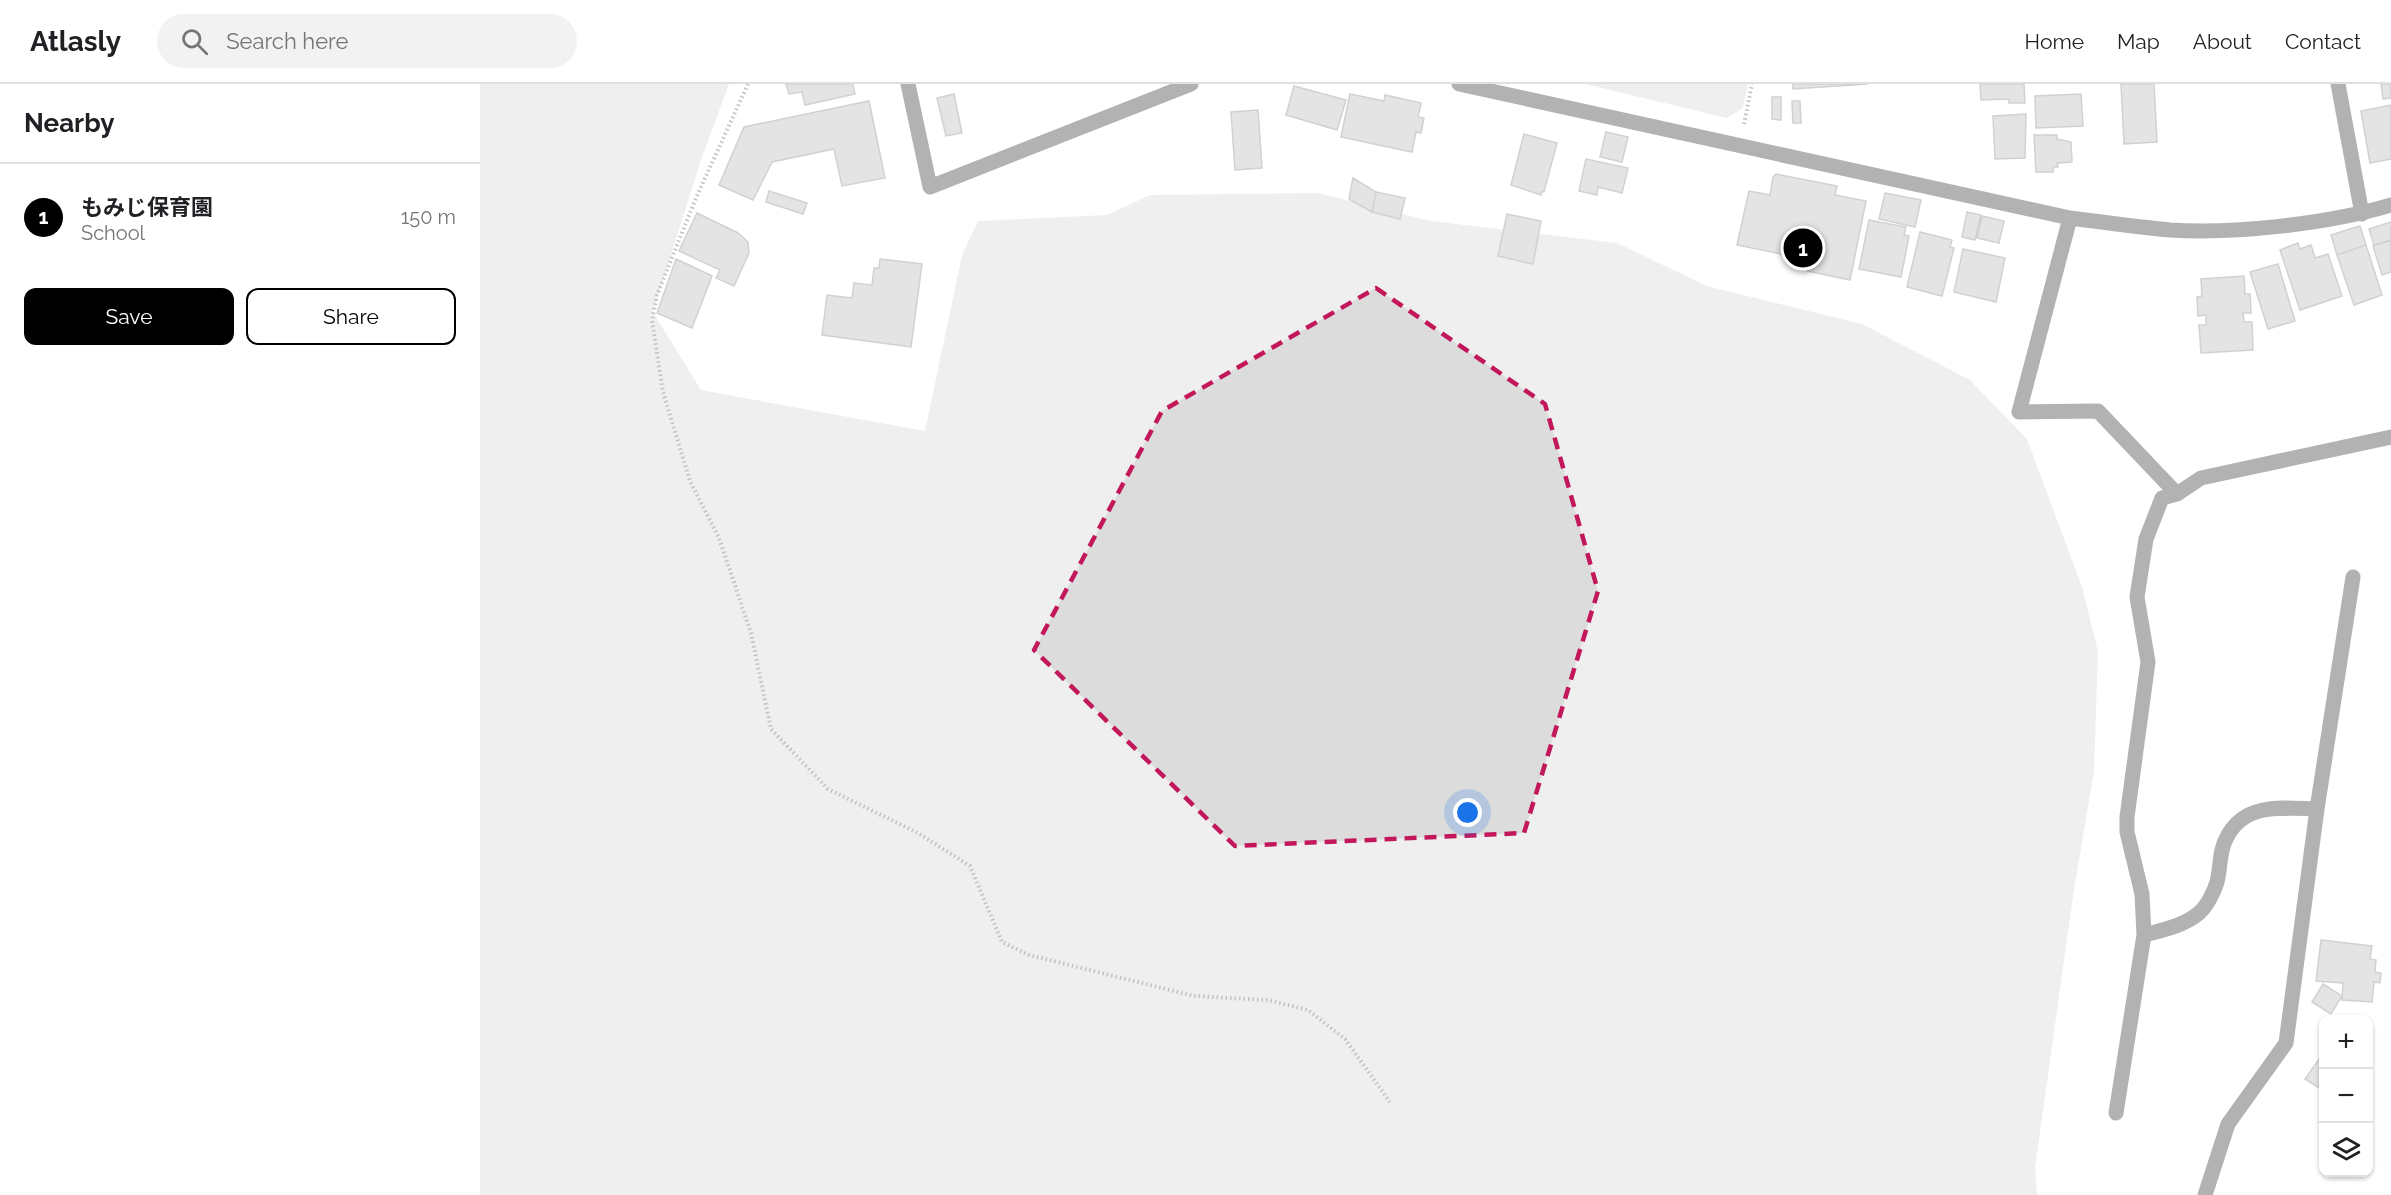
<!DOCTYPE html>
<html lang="en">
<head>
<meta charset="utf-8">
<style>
	:root { --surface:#fff; --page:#f2f2f2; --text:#202124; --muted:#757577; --line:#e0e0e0; --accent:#000 }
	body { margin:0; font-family:Raleway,"Noto Sans JP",sans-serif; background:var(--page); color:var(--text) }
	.controls { position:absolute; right:18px; bottom:18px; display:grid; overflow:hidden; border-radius:12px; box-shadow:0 2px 4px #0004 }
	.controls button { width:54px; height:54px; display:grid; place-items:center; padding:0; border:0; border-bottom:2px solid var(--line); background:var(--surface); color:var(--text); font:30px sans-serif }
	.you { position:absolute; left:988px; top:729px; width:21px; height:21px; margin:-15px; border:4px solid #fff; border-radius:50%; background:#1a73e8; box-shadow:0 0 0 9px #1a73e833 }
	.badge { display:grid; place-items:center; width:39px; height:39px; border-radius:50%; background:var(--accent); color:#fff; font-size:20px; font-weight:700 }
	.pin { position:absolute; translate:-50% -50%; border:3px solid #fff; box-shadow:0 2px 6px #0006 }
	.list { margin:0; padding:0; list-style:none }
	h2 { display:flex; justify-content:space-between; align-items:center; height:78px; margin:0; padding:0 24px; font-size:26px }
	h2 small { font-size:20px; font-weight:400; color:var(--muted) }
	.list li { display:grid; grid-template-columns:39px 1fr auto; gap:18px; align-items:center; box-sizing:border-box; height:108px; padding:0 24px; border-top:2px solid var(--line) }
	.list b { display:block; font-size:22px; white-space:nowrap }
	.list p { margin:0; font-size:20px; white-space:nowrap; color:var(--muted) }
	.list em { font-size:20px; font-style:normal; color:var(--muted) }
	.actions { display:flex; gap:12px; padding:18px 24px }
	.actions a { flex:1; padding:14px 0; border:2px solid var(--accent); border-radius:12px; text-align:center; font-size:21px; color:var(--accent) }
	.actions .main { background:var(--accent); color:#fff }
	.icon { flex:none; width:33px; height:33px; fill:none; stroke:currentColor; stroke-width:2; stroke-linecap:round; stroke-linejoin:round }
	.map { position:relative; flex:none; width:1911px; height:1111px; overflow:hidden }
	header { display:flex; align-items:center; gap:36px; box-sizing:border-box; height:84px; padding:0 30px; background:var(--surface); border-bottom:2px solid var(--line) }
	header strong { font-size:28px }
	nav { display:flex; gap:33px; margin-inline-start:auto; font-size:21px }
	.search { width:420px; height:54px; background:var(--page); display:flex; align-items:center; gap:15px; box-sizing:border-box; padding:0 21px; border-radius:33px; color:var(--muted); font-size:22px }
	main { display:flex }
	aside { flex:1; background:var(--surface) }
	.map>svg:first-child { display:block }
	.green { fill:#dcdcdc }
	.building { fill:#c4c4c4; stroke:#999; stroke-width:1.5 }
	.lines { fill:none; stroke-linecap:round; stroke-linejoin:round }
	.path { stroke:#777; stroke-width:4; stroke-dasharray:1.5 3; stroke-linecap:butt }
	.minor { stroke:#555; stroke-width:15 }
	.marked { fill:none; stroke:#c2185b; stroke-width:4.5; stroke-dasharray:12 8; stroke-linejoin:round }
</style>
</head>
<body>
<header>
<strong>Atlasly</strong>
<div class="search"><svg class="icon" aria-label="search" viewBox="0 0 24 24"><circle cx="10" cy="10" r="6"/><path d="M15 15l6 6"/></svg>Search here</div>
<nav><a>Home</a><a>Map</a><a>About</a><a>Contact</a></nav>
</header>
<main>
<aside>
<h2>Nearby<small></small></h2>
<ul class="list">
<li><span class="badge">1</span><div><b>もみじ保育園</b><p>School</p></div><em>150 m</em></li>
</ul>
<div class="actions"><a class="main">Save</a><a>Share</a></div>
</aside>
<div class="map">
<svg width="1911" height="1111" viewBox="0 0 1911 1111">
	<rect width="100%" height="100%" fill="#fff"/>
	<path class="green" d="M0,0H249L221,76L173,228L221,306L445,347L482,171L498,137L627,131L670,111L838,109L951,137L1137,159L1227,202L1382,240L1490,296L1547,355L1602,503L1618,568L1614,687L1593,812L1555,1084L1557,1111H0Z
		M1105,0H1268L1263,24L1247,34Z"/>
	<path class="building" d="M306,0H373L375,10L325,21L322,8L309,10Z
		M1313,0H1388L1313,5Z
		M1500,0H1544L1545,19H1529V15L1501,16Z
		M1641,0H1674L1677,58L1644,60Z
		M1901,0H1911V14L1903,15Z
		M814,2L866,16L857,46L806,31Z
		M474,10L482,49L466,52L457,14Z
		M870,10L904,17L905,11L941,19L938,33L944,34L941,49L936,48L932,68L861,53Z
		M1601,10L1603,42L1556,44L1555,12Z
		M1292,13H1301V36L1292,35Z
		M389,17L405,94L362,102L354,65L292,78L273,116L239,101L264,43Z
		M1312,17H1320L1321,39H1313Z
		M1911,21V75L1890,79L1881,27Z
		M778,26L782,84L755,86L751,28Z
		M1546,30L1545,74L1515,75L1513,32Z
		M1126,48L1148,53L1142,78L1120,73Z
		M1044,50L1077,59L1064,108L1062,107L1061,111L1031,101Z
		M1554,51H1577V55L1591,58L1592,78L1577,79L1578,83H1573V88H1556Z
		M1106,75L1148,84L1142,109L1118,103L1117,111L1099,107Z
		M1296,90L1357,102L1355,111L1386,117L1370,196L1327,187L1330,176L1257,161L1269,107L1290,111L1293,93Z
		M873,94L896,108L892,128L869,115Z
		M289,107L327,119L323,130L286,118Z
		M896,108L925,114L920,135L892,128Z
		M1405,109L1441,116L1435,143L1399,135Z
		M1487,128L1501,131L1495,156L1482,153Z
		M217,129L258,149L268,158L269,169L254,202L236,194L240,186L199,167Z
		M1027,130L1061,137L1053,180L1018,172Z
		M1502,132L1524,137L1519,159L1497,154Z
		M1389,136L1426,143L1424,151L1429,152L1421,193L1379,185Z
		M1911,138V156L1894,161L1889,145Z
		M1880,142L1886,161L1857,171L1851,151Z
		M1440,148L1472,156L1470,163L1474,164L1462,212L1427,203Z
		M1911,156V188L1902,191L1893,162Z
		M1818,159L1820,165L1831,161L1835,174L1848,170L1862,212L1820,226L1800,166Z
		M1886,161L1902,211L1874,221L1857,171Z
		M1483,165L1525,174L1516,218L1474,208Z
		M196,175L232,192L212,244L177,229Z
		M400,175L442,180L431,263L342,251L347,211L372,214L374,199L392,201L394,184H399Z
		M1798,180L1815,237L1788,245L1770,188Z
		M1764,192L1765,210H1770L1771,229H1763L1764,238H1772L1773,266L1721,269L1719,241H1726V231L1718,232L1717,213L1722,212L1721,195Z
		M1841,856L1892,862L1890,875L1896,876L1895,888L1901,889L1900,899L1894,898L1892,918L1862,916L1863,899L1836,897Z
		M1843,900L1862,912L1851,930L1832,918Z
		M1844,968V1007L1825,995Z"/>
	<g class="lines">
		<path class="path" d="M268,0L216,114L177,211L172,237L183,308L210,397L239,454L271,549L291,645L348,705L438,749L490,782L522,858L549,871L714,912L788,916L828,926L865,955L910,1018
			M1264,40L1272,0"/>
		<path class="minor" d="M428,0L450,103L711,0
			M979,0L1590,134C1623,138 1656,143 1690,146C1754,150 1849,140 1911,121
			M1858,0L1882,130
			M1590,134L1539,328L1618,327L1697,410
			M1664,851C1682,846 1704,842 1719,829C1727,822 1734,808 1737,798C1741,783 1739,766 1747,753C1765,718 1803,724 1837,725
			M1636,1029L1664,851L1662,810L1647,748V733L1668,578L1657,513L1666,455L1682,414L1697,410L1721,394L1911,353
			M1725,1111L1748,1040L1806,959L1837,725L1873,493"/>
	</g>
	<path d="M0 0H1911V1111H0ZM896,204L1065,320L1118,507L1044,749L755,762L554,566L682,327Z" fill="#fff" fill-opacity=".55" fill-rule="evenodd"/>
	<path class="marked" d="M896,204L1065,320L1118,507L1044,749L755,762L554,566L682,327Z"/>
</svg>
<div class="controls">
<button>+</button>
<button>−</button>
<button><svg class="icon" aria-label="layers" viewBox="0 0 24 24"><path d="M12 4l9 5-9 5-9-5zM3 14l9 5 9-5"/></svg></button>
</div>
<div class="you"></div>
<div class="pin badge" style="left:1323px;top:164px">1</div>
</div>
</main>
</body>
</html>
